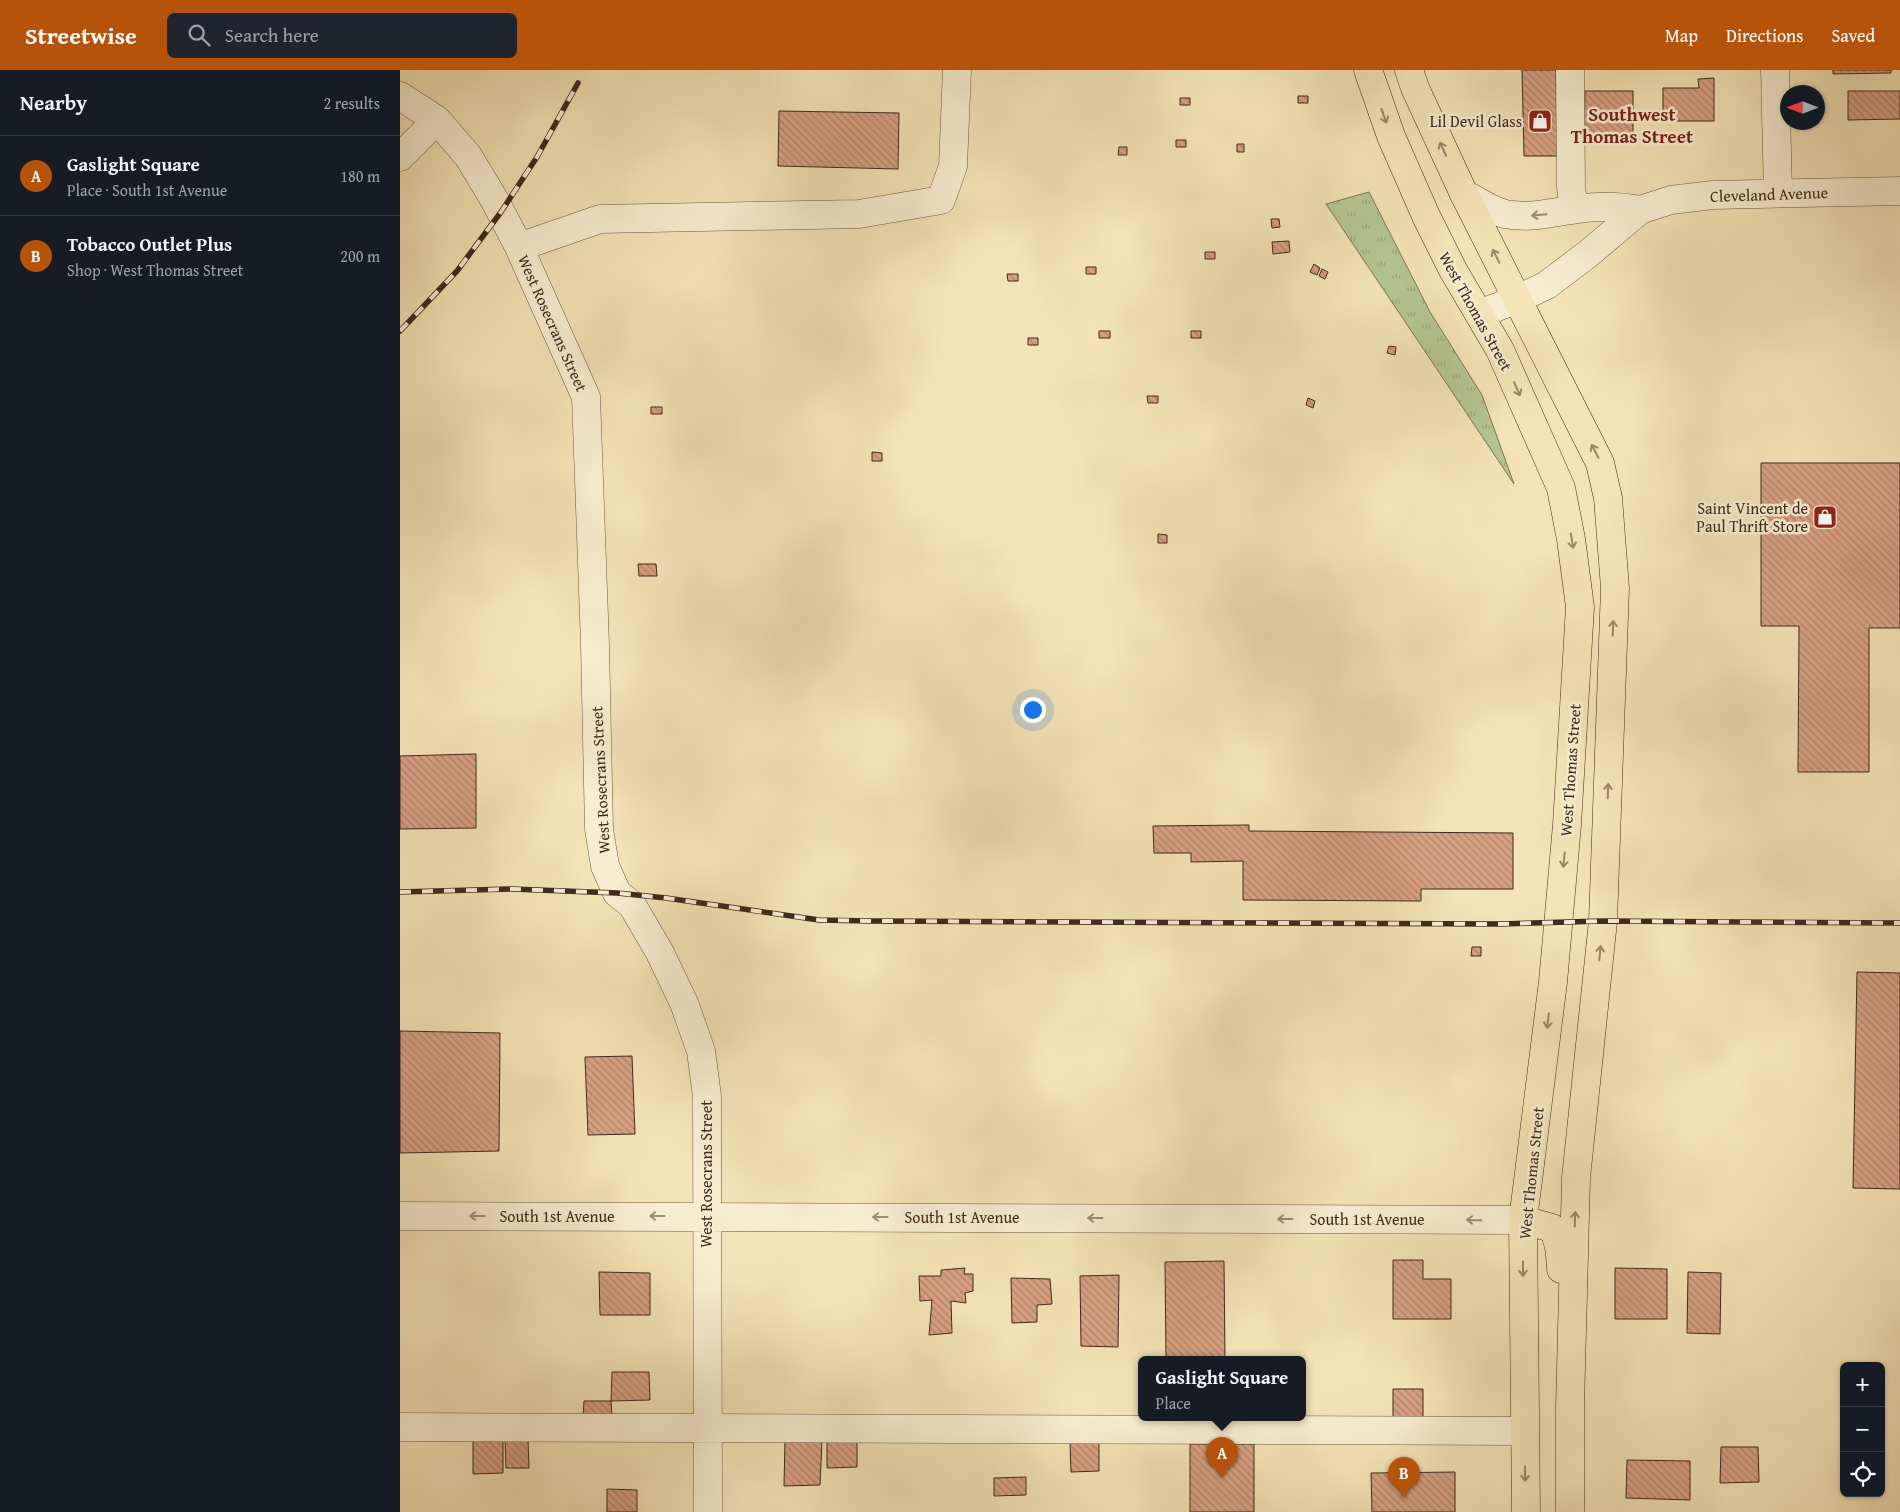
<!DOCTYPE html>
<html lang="en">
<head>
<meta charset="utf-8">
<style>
	:root { --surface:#171b24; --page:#20242c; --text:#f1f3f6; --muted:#9ea1a6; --line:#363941; --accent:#b45309 }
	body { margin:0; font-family:"Gentium Book Plus",serif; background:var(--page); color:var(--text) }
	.controls { position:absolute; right:15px; bottom:15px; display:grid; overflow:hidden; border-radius:8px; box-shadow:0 1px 4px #0004 }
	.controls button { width:45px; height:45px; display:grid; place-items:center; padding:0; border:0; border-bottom:1px solid var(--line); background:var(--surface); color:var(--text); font:25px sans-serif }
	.compass { position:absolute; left:1380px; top:15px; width:45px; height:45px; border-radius:50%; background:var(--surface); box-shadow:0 1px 4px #0004; rotate:270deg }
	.you { position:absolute; left:632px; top:639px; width:18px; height:18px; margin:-12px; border:4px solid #fff; border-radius:50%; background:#1a73e8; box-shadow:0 0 0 8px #1a73e833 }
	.badge { display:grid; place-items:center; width:32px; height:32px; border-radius:50%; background:var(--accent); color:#fff; font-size:16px; font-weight:700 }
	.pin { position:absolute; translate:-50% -41px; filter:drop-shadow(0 1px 2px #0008) }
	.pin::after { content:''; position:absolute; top:26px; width:18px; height:15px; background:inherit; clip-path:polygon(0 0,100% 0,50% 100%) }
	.popup { position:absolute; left:738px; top:1286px; width:168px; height:65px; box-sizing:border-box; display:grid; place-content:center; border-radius:8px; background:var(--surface); filter:drop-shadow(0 1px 4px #0005); font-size:16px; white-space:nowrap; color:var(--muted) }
	.popup b { font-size:19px; color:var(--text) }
	.popup::after { content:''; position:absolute; left:50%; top:100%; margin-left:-10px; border:10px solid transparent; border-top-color:var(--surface) }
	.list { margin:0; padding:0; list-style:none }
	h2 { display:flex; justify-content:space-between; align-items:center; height:65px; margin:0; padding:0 20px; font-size:21px }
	h2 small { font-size:16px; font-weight:400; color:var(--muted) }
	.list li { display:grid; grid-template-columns:32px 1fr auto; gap:15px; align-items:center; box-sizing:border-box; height:80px; padding:0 20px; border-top:1px solid var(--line) }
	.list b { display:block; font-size:19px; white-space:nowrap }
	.list p { margin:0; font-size:16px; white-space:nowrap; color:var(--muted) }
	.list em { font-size:16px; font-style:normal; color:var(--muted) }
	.icon { flex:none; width:28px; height:28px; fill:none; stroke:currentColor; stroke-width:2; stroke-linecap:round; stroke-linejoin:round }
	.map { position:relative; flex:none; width:1500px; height:1442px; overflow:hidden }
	header { display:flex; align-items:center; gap:30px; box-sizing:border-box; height:70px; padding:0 25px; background:var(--accent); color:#fff }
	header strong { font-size:24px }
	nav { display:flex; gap:28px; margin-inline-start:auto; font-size:18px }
	.search { width:350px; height:45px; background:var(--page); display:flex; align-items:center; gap:12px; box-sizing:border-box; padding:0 18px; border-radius:8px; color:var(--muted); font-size:19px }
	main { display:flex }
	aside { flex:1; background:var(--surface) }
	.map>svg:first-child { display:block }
	.grass { fill:url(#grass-tufts); stroke:#7a7758 }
	.building { fill:url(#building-back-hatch); stroke:#40291d }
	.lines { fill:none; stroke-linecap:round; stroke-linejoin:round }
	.minor-casing { stroke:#6d5843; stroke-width:29 }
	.major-casing { stroke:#40291d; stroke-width:29 }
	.minor { stroke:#f7edd0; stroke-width:28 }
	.major { stroke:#f3e3b6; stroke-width:28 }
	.rail-casing { stroke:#40291d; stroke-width:5.5 }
	.rail { stroke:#f7edd0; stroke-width:4; stroke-dasharray:11; stroke-linecap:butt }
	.oneway { stroke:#9a866a }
	.oneway2 { stroke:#9c8b76 }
	.labels { text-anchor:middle; stroke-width:5; stroke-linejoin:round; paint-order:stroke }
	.poi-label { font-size:16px; fill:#40291d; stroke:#f7edd0; text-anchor:end }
	.street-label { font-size:16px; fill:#40291d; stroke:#f7edd0 }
	.quarter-label { font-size:19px; font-weight:bold; fill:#7a1f14; stroke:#f7edd0 }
</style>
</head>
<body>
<header>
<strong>Streetwise</strong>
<div class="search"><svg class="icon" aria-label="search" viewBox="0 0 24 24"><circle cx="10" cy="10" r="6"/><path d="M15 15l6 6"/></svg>Search here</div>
<nav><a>Map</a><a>Directions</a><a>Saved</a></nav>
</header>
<main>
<aside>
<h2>Nearby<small>2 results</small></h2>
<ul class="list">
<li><span class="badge">A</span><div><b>Gaslight Square</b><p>Place · South 1st Avenue</p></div><em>180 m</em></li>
<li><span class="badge">B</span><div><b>Tobacco Outlet Plus</b><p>Shop · West Thomas Street</p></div><em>200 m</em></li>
</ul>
</aside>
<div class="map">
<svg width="1500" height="1442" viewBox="0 0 1500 1442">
	<defs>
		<pattern id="grass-tufts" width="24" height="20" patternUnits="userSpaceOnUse" patternTransform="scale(1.25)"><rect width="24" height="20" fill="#b5c592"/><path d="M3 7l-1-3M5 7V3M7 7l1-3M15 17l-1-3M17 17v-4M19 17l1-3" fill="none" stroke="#9da97d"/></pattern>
		<pattern id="building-back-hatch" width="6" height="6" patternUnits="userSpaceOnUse" patternTransform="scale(1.25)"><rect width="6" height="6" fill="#d8a183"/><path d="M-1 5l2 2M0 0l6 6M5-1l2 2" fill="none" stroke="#b1836b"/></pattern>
	</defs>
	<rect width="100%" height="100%" fill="#f3e3b6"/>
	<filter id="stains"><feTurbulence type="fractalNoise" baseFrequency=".004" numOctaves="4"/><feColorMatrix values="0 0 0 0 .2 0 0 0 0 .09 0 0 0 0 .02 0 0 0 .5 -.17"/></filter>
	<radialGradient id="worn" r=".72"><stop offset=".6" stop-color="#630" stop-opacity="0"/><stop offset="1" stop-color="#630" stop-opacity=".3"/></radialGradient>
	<path class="grass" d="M969,122L1030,242L1082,325L1114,414L926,134Z"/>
	<path class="building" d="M1122,0H1156L1157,86H1124Z
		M1433,0H1491V3L1433,4Z
		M1314,8V51H1263V18H1299L1298,9Z
		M1185,21H1233V64H1184Z
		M1448,21H1500V49L1448,50Z
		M898,26H908V33H898Z
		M780,28H790V35H780Z
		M379,41L499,43L498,99L378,96Z
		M776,70H786V77H776Z
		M837,74H844V82H837Z
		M719,77H727V85H718Z
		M871,149H879L880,157L872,158Z
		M889,171L890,182L873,184L872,172Z
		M805,182H815V189H805Z
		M914,194L920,198L917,205L910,202Z
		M686,197H696V204H686Z
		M922,199L928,202L925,209L919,206Z
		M607,204H618V211H608Z
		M699,261H710V268H699Z
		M791,261H801V268H791Z
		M628,268H638V275H628Z
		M989,276L996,277L995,285L987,283Z
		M747,326H758V333H748Z
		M908,328L915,331L913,338L906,335Z
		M251,337H262V344H251Z
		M472,382L482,383V391H472Z
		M1361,393H1500V558H1469V702H1398L1399,556H1361Z
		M758,464L767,465V473H758Z
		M238,494H256L257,506H239Z
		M76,684V758L0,759V686Z
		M849,755V761L1113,763V819H1021V831L843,830V791L791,792V783H754L753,756Z
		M1072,877H1081V886H1071Z
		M1457,902L1500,903V1119L1453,1118Z
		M0,961L100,963L99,1081L0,1083Z
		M232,986L235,1064L188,1065L185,987Z
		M993,1190H1023V1209H1051V1249H993Z
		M824,1191L825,1289H766L765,1192Z
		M565,1198L564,1204H573V1221L565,1223L566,1233L551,1231L552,1263L529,1265L532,1230L520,1231L519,1206H541V1200Z
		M1215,1198L1267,1199V1249H1215Z
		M199,1202L250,1203V1245H200Z
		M1288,1202L1321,1203L1320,1264L1287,1263Z
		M719,1205L718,1277L681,1276L680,1206Z
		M611,1208L650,1209L652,1234L637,1235V1252L612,1253Z
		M212,1302H249L250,1330L211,1331Z
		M993,1319H1023V1350H993Z
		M184,1331H211L212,1347L183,1348Z
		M73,1368L103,1370V1403L73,1404Z
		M105,1369H128L129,1398H106Z
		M385,1370L422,1371L420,1415L384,1416Z
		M427,1371H457V1397L427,1398Z
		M670,1373H699V1401L671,1402Z
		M790,1374H854V1442H790Z
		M1321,1377H1358L1359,1412L1320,1413Z
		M1227,1390L1290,1391V1430L1226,1428Z
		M1055,1402V1442H972L971,1403Z
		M626,1407V1425L594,1426V1408Z
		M207,1419L237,1420V1442H207Z"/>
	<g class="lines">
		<g class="minor-casing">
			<path id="minor" d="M1170,0L1171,117L1174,139
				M1375,0L1378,123
				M0,26L37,50L68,86L94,129L119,177L186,327L195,575L199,759L205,796L217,823L232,835L259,881L284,933L301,981L307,1026L308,1442
				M0,87L37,50
				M1064,124C1076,130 1092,141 1105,144C1131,149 1153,142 1178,139C1198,136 1220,136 1240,140
				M119,177L200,149L459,144L541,130L553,96L557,0
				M1079,244L1118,229L1147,215L1189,183L1240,140L1271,130L1313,125L1500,121
				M0,1146L1123,1150
				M0,1357L1124,1361"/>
		</g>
		<g class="major-casing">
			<path id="major" d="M968,0L991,66L1026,146L1053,200L1100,280L1161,418L1171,469L1180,537L1167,755L1153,912L1123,1150L1126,1442
				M1009,0L1015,18L1064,124L1200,393L1208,428L1215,518L1203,851L1176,1108L1170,1337V1442
				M1123,1150L1152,1158C1160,1171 1160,1184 1161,1199"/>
		</g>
		<use href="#minor" class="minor"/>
		<use href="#major" class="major"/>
		<g class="rail-casing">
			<path id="rail" d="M0,261L57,201L101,142L137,87L178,13
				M0,822L112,819L217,823L266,828L419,850L470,851L1100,854L1203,851L1500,853"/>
		</g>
		<use href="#rail" class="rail"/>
	</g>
	<defs><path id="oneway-shaft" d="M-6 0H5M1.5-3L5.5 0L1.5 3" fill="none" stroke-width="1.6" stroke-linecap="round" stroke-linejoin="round" transform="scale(1.25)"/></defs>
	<g class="oneway">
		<use href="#oneway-shaft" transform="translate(984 46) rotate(70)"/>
		<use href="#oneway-shaft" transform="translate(1043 79) rotate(-115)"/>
		<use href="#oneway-shaft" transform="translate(1096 186) rotate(-117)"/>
		<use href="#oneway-shaft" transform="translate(1117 319) rotate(66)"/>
		<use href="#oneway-shaft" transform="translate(1195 381) rotate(-117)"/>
		<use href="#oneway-shaft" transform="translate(1172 471) rotate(81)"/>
		<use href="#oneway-shaft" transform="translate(1213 558) rotate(-88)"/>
		<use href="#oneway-shaft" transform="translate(1208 721) rotate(-88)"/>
		<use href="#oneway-shaft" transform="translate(1164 790) rotate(95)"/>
		<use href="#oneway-shaft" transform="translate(1200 883) rotate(-85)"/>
		<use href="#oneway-shaft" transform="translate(1148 951) rotate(97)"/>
		<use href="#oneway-shaft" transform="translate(1175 1149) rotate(-88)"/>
		<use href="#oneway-shaft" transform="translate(1123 1199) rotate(90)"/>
		<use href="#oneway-shaft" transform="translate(1125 1404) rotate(89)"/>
	</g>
	<g class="oneway2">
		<use href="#oneway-shaft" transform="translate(1139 145) rotate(175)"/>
		<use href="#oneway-shaft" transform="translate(77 1146) rotate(180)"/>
		<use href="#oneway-shaft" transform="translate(257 1146) rotate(180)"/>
		<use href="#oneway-shaft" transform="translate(480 1147) rotate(-180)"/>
		<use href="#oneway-shaft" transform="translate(695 1148) rotate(-180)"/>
		<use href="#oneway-shaft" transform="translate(885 1149) rotate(-180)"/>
		<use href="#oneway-shaft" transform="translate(1074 1150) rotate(-179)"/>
	</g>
	<defs>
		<g id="shop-square" transform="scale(1.25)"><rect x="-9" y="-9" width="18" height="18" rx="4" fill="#8f2418" stroke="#f7edd0"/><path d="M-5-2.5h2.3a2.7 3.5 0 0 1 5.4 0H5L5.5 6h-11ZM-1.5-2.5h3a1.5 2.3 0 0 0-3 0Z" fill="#fff"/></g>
	</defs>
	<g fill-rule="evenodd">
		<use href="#shop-square" x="1140" y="51"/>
		<use href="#shop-square" x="1425" y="447"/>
	</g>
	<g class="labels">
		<g class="poi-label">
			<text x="1122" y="57">Lil Devil Glass</text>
			<text x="1408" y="444">Saint Vincent de<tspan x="1408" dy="18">Paul Thrift Store</tspan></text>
		</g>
		<g class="street-label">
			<text transform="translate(1369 124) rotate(-2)" y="6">Cleveland Avenue</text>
			<text transform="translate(1076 241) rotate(61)" y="6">West Thomas Street</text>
			<text transform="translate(153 253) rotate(66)" y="6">West Rosecrans Street</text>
			<text transform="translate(1170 700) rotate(-86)" y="6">West Thomas Street</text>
			<text transform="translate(200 710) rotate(-93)" y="6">West Rosecrans Street</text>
			<text transform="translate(1131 1103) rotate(-84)" y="6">West Thomas Street</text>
			<text transform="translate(306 1104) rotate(-90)" y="6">West Rosecrans Street</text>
			<text x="157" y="1152">South 1st Avenue</text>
			<text x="562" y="1153">South 1st Avenue</text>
			<text x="967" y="1155">South 1st Avenue</text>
		</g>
		<g class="quarter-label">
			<text x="1232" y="51">Southwest<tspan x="1232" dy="22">Thomas Street</tspan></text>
		</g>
	</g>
	<rect width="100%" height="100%" filter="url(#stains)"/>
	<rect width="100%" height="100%" fill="url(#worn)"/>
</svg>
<div class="controls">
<button>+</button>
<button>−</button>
<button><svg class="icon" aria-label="locate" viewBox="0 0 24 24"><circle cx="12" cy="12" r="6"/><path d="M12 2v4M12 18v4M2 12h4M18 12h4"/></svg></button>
</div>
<svg class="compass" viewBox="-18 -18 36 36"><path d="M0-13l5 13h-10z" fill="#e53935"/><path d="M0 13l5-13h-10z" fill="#9ea1a6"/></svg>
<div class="you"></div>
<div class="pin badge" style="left:822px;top:1408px">A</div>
<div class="popup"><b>Gaslight Square</b>Place</div>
<div class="pin badge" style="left:1004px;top:1428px">B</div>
</div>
</main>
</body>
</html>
